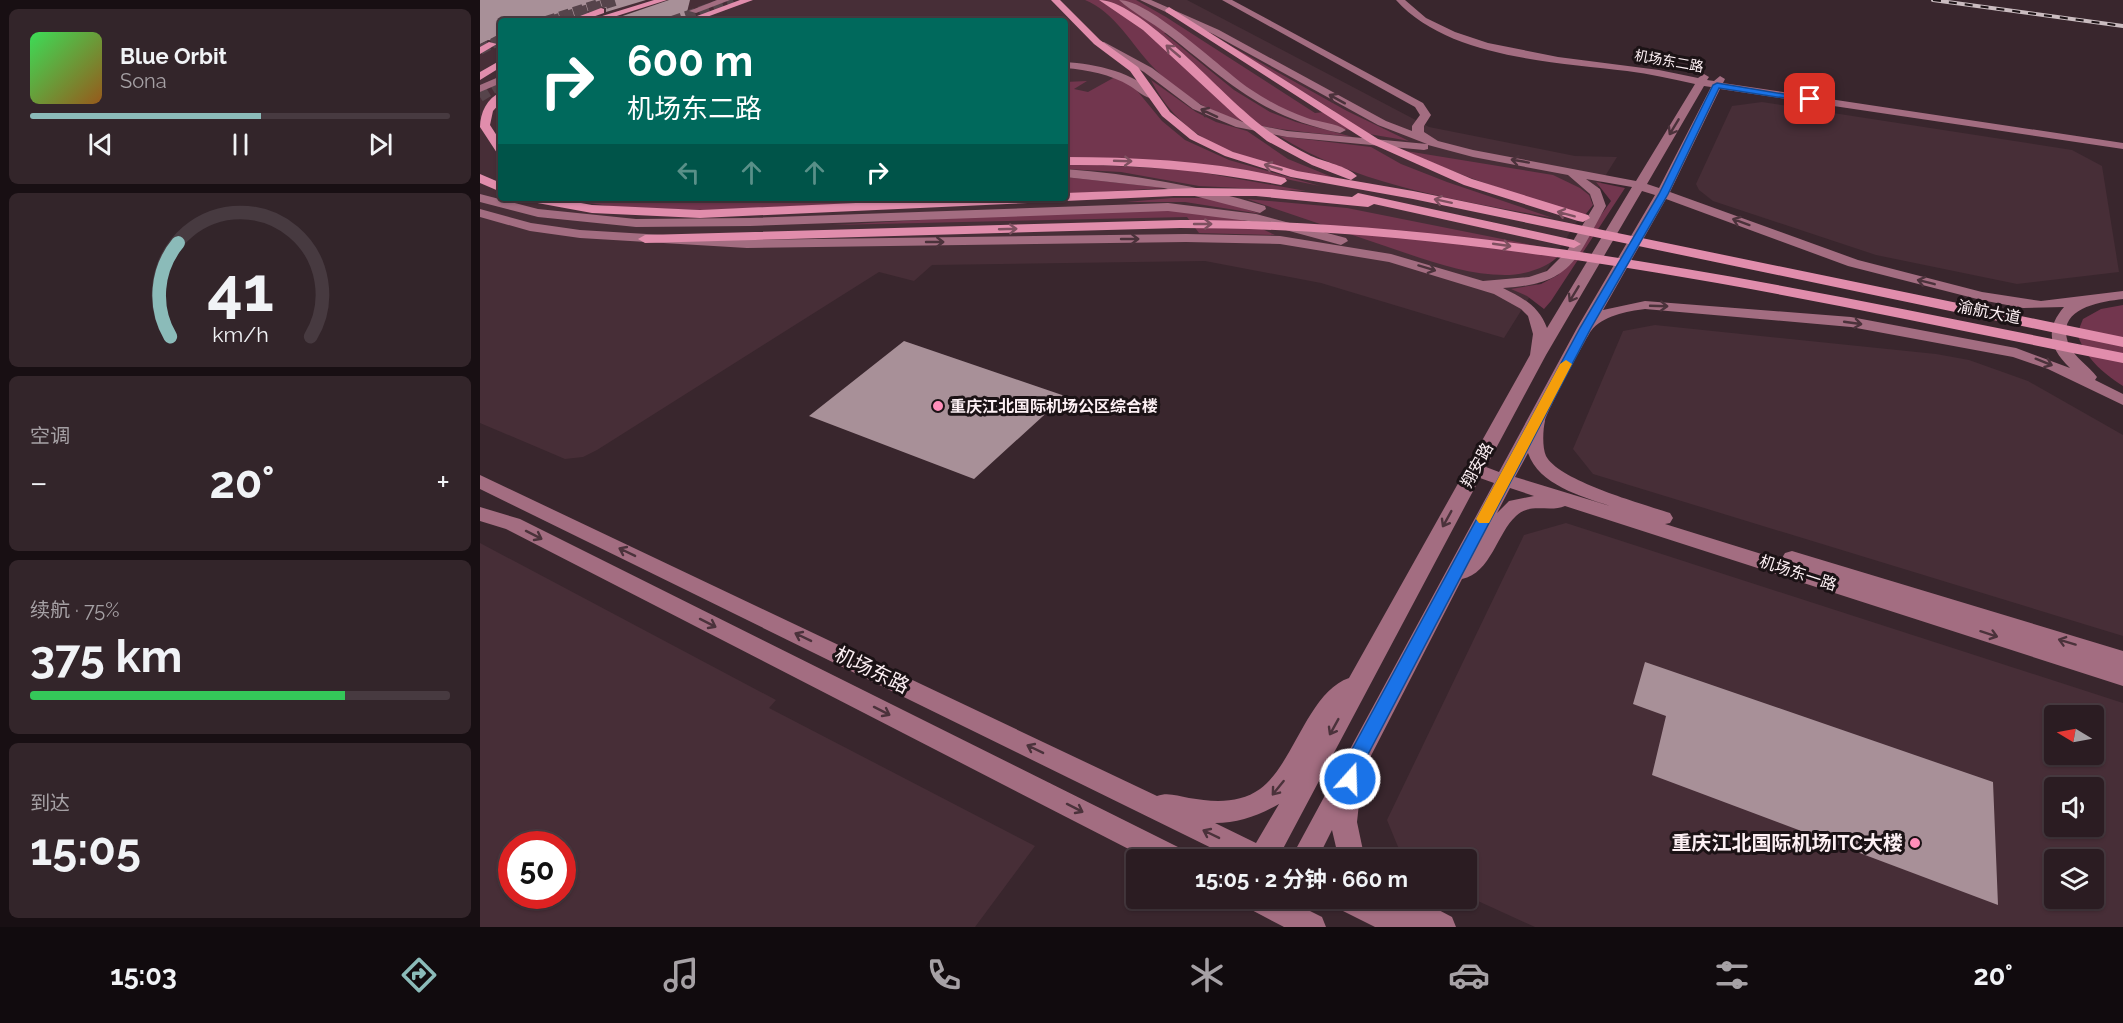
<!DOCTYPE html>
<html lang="zh">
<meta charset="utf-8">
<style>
:root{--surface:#2b1c22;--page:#33252a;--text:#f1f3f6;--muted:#a6a1a5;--line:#473a40;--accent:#8bbbb9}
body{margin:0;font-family:Raleway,"Noto Sans SC",sans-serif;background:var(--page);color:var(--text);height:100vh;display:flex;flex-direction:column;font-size:22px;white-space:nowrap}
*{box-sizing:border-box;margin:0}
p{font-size:20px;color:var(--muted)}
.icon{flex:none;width:33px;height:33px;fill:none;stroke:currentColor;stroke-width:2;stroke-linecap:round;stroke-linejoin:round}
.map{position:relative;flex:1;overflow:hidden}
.side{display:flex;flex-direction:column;gap:9px;padding:9px;background:#180f13;width:480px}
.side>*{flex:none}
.guide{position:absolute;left:18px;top:18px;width:570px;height:183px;border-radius:6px;box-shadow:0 2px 4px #0004,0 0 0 2px var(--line);background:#00695c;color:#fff;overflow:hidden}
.needle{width:39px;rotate:280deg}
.fabs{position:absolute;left:1564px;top:705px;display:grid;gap:12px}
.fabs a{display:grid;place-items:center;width:60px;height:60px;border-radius:6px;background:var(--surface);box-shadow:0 2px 4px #0004,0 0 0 2px var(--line);font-size:30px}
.speed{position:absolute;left:18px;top:831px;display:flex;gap:12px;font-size:30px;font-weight:700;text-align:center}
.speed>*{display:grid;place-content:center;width:78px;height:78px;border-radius:50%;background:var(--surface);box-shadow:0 2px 4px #0004,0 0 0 2px var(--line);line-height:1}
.speed .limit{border:9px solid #d22;background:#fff;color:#111}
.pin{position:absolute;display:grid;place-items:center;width:51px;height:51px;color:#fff;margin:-26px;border-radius:12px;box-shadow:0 3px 9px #0006}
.me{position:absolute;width:66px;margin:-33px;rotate:20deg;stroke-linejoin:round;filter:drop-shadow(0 0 4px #0008)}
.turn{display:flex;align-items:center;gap:21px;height:126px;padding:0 30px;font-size:27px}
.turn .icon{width:78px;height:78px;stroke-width:2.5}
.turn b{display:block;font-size:42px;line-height:51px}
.lanes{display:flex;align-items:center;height:57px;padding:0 30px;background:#0003;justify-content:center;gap:30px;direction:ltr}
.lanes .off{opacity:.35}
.big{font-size:45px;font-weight:700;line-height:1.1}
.side .widget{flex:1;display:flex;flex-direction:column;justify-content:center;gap:9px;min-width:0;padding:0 21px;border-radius:9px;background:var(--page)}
.side .dial{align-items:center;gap:0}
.dial svg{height:156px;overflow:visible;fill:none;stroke:var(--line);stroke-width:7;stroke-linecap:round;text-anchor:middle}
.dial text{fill:var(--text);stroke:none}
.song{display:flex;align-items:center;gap:18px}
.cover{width:72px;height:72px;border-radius:9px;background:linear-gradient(135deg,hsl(130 70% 55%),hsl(30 70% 35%))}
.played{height:6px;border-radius:3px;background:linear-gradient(90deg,var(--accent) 55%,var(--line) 55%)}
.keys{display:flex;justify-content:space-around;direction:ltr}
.heat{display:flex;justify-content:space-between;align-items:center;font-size:33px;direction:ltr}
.charge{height:9px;border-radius:4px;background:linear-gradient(90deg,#34c759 75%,var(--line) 0)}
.trip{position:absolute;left:646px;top:849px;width:351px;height:60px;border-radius:6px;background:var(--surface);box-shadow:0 2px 4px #0004,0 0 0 2px var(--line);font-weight:700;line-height:60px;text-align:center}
.menu{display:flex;height:96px;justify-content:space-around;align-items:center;background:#110b0e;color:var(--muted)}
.menu .icon{width:42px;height:42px}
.menu .selected{color:var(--accent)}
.menu b{font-size:27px;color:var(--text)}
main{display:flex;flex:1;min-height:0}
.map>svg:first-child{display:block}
.built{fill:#472e37;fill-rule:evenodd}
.green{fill:#72364e}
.building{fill:#a89098}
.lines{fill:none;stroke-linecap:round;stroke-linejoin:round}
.secondary-tunnel{stroke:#56444b;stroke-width:10;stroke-dasharray:10 4.5;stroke-linecap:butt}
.highway-tunnel{stroke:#56444b;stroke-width:10;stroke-dasharray:10 4.5;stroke-linecap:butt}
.secondary{fill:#a36d81;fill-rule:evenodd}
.highway{fill:#e18dac;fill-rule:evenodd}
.rail-casing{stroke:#cabcc0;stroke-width:4}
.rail{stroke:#1b1215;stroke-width:2;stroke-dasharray:8;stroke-linecap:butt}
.oneway{stroke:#7e5060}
.oneway2{stroke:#4b323b}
.route{fill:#1a73e8;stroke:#114b97;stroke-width:1.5}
.slow{fill:#f59e0b}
.poi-dot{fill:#ff8eba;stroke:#1b1215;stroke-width:2}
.labels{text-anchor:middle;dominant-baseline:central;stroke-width:6;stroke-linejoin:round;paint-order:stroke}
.far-street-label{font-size:14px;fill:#fdf0f4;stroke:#1b1215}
.street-label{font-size:16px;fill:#fdf0f4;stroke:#1b1215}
.poi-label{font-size:16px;font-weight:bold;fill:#fdf0f4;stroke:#1b1215;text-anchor:start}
.near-street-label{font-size:20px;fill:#fdf0f4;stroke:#1b1215}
.near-poi-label{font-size:20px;font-weight:bold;fill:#fdf0f4;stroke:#1b1215;text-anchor:end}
</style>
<main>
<section class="side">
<div class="widget">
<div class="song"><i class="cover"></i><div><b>Blue Orbit</b><p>Sona</p></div></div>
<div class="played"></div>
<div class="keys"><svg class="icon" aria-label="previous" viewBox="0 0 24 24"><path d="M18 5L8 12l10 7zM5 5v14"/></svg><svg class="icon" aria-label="pause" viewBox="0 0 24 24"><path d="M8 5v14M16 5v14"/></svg><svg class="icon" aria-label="next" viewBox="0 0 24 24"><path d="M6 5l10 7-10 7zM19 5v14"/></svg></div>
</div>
<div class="widget dial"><svg viewBox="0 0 100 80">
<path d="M14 69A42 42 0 1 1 86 69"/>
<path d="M14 69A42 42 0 0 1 18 21" stroke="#8bbbb9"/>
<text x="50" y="56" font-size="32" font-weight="700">41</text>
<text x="50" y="72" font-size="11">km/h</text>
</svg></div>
<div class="widget"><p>空调</p>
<div class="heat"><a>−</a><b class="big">20°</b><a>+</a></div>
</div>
<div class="widget"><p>续航 · 75%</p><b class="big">375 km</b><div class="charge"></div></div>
<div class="widget"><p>到达</p><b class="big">15:05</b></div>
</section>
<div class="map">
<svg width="1643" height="927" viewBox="0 0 1643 927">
<rect width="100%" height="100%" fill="#39262d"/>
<path class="built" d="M 0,0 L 707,0 L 949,127 L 1095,156 L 1137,157 L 1024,338 L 841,283 L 725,261 L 452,265 L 434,281 L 399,272 L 117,450 L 103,457 L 85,459 L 0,423 ZM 21,21 L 585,21 L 585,198 L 21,198 Z
M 1282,102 L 1592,150 L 1622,166 L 1639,272 L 1537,284 L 1396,255 L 1233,201 L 1219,190 L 1216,184 L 1252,106 Z
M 1175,325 L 1456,354 L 1489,360 L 1548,381 L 1643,435 L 1643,636 L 1113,474 L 1093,449 L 1143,331 Z
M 1086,523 L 1643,703 L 1643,927 L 1055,927 L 987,896 L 987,860 L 923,859 L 907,820 L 1044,535 ZM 1575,716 L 1614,716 L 1614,754 L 1575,754 ZM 1575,788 L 1614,788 L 1614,826 L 1575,826 ZM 1575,860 L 1614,860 L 1614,898 L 1575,898 Z
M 0,543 L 296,700 L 289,708 L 555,846 L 495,927 L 0,927 ZM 82,844 L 82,896 L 32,896 L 32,844 Z"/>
<path class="green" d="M 605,0 L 656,0 L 686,17 L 835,113 L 854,111 L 742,41 L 867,111 L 929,141 C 885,133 841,127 800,109 C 763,92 727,57 695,32 L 684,33 L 754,90 L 790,112 L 816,122 L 873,137 C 795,129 731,128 673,67 C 652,45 635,12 605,0 Z
M 635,77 L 654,87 L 682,121 L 705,140 L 749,160 L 840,186 L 791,176 L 585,158 L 585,82 L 607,81 L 594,89 L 608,92 Z
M 671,80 L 716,112 L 736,122 L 767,131 L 808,159 L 857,179 C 844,180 828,174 816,171 C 754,156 701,140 671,80 Z
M 799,136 L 891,147 L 921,164 L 967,182 L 1073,218 C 979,200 881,187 799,136 Z
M 926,151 L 1073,175 L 1100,188 L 1109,195 L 1113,205 L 1105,215 C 1044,197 984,178 926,151 Z
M 599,164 L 708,170 L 826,191 L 719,186 L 641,172 L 585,169 L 585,165 Z
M 585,177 L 686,188 L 585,194 Z
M 1116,182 L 1145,188 L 1071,301 L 1064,309 L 1047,296 L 1031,289 L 1061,284 L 1078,275 L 1131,201 Z
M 74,198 L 222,200 L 504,198 L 224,210 L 136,207 Z
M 692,198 L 730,198 L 781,214 L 705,202 L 646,202 Z
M 767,199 L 867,208 L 1082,251 C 1072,268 1043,275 1025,275 C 984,275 944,259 905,246 C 859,230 813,215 767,199 Z
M 693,210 L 758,218 L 795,235 L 719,233 L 707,217 L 352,225 L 548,214 Z
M 1643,305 L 1643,386 C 1620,371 1607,359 1597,334 L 1603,319 L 1621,309 Z"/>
<path class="building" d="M 0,0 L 166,0 L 126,12 L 126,8 L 120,6 L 85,21 L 21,21 L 21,41 L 8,40 L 0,44 Z
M 189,0 L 210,0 L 207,12 L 225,21 L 128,21 Z
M 424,341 L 585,396 L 494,479 L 329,416 Z
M 1165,662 L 1513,782 L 1518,905 L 1172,775 L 1186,716 L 1153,704 Z"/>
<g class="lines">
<path class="secondary-tunnel" d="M 66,21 L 131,0
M 192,21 L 253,0
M 0,50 L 21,39
M 0,97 L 21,84"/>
<path class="highway-tunnel" d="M 70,21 L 138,0
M 207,21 L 221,16
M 12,44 L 21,40"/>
<path class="secondary" d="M 237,0 L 250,0 L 216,13 L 209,11 Z
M 639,0 C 670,0 741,69 770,89 C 788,101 806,111 827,118 C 838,122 857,123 866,130 L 860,133 C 780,116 749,82 687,34 C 672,22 653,13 639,0 Z
M 660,0 L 671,0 L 739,30 L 906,121 L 932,131 L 932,126 L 940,115 L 935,107 L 742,0 L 752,0 L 943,103 L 951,115 L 944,126 L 944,132 L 958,141 L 993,150 L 1156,181 L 1215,84 C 1192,79 1170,74 1147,71 C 1074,62 968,58 916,0 L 925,0 L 946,18 L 975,32 L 1008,43 L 1078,57 L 1179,70 L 1218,78 L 1224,74 L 1229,77 L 1227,80 L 1234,81 L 1240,76 L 1245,79 L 1243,83 L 1643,143 L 1643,149 L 1240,89 L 1190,192 L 1378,260 L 1502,292 L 1561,301 L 1643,291 L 1643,299 C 1618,302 1574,309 1589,345 C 1595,358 1609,366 1617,377 L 1615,380 L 1643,394 L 1643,405 L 1568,369 L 1533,357 L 1371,327 L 1165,309 C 1147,311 1122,316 1111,331 C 1106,338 1065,415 1065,421 C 1063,429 1062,447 1066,456 C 1079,481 1163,504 1190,513 L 1193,518 L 1190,523 L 1185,524 L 1304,561 L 1302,558 L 1305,553 L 1312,551 L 1643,651 L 1643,686 L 1085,506 C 1070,513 1050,502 1036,516 C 1017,533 1011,573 982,579 L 879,779 L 881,785 L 877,822 L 885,860 L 859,860 L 852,830 L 837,860 L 810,860 L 1014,483 L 1000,478 L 797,860 L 756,860 L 0,489 L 0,475 L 677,796 C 688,792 697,796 709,798 C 733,802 759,804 780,789 C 814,764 828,692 869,678 L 1050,355 L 1053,334 L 1048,316 L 1041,309 L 1014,294 L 909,262 L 800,244 L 706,242 L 267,248 L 100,238 L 50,231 L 0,217 L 0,209 L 51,223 L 100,230 L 267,240 L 706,234 L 800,236 L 911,254 L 1003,281 L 1049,277 L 1067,271 L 1087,251 L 1114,206 L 1110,194 L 1088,175 L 993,157 L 948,145 L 948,149 L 944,150 L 807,137 L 756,127 L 713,109 L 664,72 L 616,44 L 624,42 L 672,68 L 721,105 L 763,122 L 807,131 L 947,144 L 898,125 L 733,34 ZM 1224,86 L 1231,87 L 1179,188 L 1167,184 ZM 1106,179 L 1152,187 L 1067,328 C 1059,306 1043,298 1023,288 C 1092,284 1095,261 1126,206 L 1120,189 ZM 1162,191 L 1175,195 L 1097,328 L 1019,472 L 1006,467 L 1066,355 ZM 1186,199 L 1368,266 L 1501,300 L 1543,308 L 1584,307 C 1565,329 1569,348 1590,368 L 1536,348 L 1371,317 L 1165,301 L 1123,310 ZM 1048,453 C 1059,485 1101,496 1130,506 L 1035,477 ZM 1030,488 L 1054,496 L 1029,501 L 1017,513 ZM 799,804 L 776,843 L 735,823 C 758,823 778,816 799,804 Z
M 585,62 C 616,64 655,72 677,96 L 676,98 C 666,100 658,91 650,86 C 630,74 608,70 585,68 Z
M 21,76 L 21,83 L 0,92 L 0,85 Z
M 585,169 C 653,174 719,186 785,206 L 786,209 L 780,213 L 684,188 L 585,177 Z
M 0,194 L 58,209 L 156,219 L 270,218 L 688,203 L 776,214 L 866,238 L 868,241 L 861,245 L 776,222 L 688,211 L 270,226 L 156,227 L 58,217 L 0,202 Z
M 0,507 L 40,519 L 706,851 L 710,860 L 670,860 L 26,529 L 0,521 Z
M 762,898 L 804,898 L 842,917 L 846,927 L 804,927 L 766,907 Z
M 851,898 L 936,898 L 972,917 L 976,927 L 895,927 L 855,907 Z"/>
<path class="highway" d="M 174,0 L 187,0 L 121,21 L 106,21 Z
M 260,0 L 273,0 L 224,18 L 217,16 Z
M 571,0 L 580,0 L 620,40 L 658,67 L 690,112 L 718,135 L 753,152 L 817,171 L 933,191 L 1643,337 L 1643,347 L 933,199 L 811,177 L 745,156 L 710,139 L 682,116 L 650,71 L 614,44 Z
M 619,0 C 657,0 732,83 763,110 C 783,129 806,144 831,156 C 845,162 867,166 877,176 L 871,180 L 832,165 L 787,141 L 757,117 L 663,30 Z
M 689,7 L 898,139 L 992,179 L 1108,215 L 1110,218 L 1103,222 L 1098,221 L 984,185 L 890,143 L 686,12 L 685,10 Z
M 121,8 L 124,9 L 124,13 L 101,21 L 87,21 Z
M 9,42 L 17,44 L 0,54 L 0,47 Z
M 21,60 L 21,67 L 0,80 L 0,72 Z
M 21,92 L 21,102 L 13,111 L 10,125 L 21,142 L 21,155 L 17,153 L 0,127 C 0,113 7,98 21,92 Z
M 585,157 C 658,157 734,161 805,178 L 807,181 L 801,185 C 729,171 658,164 585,165 Z
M 0,174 L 21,183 L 21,192 L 0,183 Z
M 716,188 L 792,189 L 872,197 L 878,193 L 1094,240 L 1101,244 L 1094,248 L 894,204 L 888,207 L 776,196 L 694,196 L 585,201 L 579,198 L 585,198 L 585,193 Z
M 46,198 L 73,198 L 112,205 L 220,210 L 486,198 L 576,198 L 570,202 L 220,218 L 112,213 L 52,202 Z
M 700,220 C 1019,220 1332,292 1643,353 L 1643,363 C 1332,301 1019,228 700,228 L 165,243 L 158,239 L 165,235 Z"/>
<g class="rail-casing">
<path id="rail" d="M 1453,0 L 1643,26"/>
</g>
<use href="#rail" class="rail"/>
</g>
<defs><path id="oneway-shaft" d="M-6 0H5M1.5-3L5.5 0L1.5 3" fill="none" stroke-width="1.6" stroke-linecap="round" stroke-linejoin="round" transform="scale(1.5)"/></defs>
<g class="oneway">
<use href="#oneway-shaft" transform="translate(693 51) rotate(-140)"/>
<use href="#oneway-shaft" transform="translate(643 161) rotate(2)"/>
<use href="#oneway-shaft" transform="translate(793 167) rotate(-164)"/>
<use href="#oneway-shaft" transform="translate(963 201) rotate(-168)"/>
<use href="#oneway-shaft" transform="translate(1086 214) rotate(-165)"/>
<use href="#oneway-shaft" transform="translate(723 224)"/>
<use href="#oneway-shaft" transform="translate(528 229) rotate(-2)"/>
<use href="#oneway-shaft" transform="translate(1022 245) rotate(8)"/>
</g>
<g class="oneway2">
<use href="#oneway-shaft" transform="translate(857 99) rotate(-151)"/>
<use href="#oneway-shaft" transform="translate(729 113) rotate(-155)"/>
<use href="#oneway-shaft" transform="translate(1194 127) rotate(121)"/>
<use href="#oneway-shaft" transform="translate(1040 161) rotate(-170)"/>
<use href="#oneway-shaft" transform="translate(1261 222) rotate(-160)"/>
<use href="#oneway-shaft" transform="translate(650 239)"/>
<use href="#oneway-shaft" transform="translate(455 242)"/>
<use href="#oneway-shaft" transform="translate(947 268) rotate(17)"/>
<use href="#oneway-shaft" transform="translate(1446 282) rotate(-166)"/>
<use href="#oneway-shaft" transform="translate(1094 294) rotate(121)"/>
<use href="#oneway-shaft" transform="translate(1179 306) rotate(2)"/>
<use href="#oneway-shaft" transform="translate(1373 323) rotate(8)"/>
<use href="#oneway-shaft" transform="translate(1564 362) rotate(22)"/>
<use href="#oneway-shaft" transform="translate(967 519) rotate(119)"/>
<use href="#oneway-shaft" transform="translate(54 535) rotate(27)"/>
<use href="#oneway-shaft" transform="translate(147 552) rotate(-154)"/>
<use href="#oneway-shaft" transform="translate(228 623) rotate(27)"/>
<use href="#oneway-shaft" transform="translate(1509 634) rotate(18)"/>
<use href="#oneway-shaft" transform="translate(323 637) rotate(-154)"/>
<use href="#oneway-shaft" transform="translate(1587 642) rotate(-163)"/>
<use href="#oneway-shaft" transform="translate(402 711) rotate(27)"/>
<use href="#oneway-shaft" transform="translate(854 727) rotate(119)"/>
<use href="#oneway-shaft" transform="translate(555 749) rotate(-154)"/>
<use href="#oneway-shaft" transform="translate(798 788) rotate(129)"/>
<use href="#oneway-shaft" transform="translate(595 808) rotate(27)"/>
<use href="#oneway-shaft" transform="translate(731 834) rotate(-154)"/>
</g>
<path class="route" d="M 1237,83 L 1334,99 L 1330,102 L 1239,88 L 1188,194 L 1111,328 L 884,762 L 877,785 L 870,787 L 864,785 L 861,779 L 869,755 L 1100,328 L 1179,194 L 1233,85 Z"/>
<path class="slow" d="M 1086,360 L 1092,364 L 1011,519 L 1009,523 L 999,523 L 996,519 L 1080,364 Z"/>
<g class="poi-dot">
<circle cx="458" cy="406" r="6"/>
<circle cx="1435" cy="843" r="6"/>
</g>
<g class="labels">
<g class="far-street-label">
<text transform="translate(1189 61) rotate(10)">机场东二路</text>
</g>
<g class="street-label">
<text transform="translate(1509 312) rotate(11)">渝航大道</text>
<text transform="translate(997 465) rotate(-61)">翔安路</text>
<text transform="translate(1318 573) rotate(18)">机场东一路</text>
</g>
<g class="poi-label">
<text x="470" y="406">重庆江北国际机场公区综合楼</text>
</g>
<g class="near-street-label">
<text transform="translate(392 670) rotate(26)">机场东路</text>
</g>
<g class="near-poi-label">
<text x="1423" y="843">重庆江北国际机场ITC大楼</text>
</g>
</g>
</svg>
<div class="fabs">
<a><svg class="needle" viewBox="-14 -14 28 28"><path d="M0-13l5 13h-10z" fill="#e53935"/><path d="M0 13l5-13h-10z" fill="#a6a1a5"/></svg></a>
<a><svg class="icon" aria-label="sound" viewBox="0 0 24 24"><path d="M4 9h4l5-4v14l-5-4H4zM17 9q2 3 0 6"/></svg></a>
<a><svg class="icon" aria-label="layers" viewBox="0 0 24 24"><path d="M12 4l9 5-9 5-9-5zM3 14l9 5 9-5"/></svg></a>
</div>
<div class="speed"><div class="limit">50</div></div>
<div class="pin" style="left:1330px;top:99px;background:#d93025"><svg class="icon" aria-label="arrive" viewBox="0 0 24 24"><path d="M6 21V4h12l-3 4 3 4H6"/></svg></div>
<svg class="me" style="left:870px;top:779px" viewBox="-20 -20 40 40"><circle r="17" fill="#1a73e8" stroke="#fff" stroke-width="3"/><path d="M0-11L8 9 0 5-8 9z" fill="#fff"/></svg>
<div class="trip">15:05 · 2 分钟 · 660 m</div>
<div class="guide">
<div class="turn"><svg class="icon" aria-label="right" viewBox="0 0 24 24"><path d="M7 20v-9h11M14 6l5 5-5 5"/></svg><div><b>600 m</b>机场东二路</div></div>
<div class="lanes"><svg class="icon off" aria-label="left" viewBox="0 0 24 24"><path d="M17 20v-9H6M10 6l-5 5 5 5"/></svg><svg class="icon off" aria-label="ahead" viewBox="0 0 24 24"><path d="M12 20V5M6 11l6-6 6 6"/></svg><svg class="icon off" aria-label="ahead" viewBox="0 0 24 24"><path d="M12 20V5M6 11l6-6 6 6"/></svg><svg class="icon" aria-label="right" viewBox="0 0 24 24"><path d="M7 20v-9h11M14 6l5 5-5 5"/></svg></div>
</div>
</div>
</main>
<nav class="menu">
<b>15:03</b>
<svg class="icon selected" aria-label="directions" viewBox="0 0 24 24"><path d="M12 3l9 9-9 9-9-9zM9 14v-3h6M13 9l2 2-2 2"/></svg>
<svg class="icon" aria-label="music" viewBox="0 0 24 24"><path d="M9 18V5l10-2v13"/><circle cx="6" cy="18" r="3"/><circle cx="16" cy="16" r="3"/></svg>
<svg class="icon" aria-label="phone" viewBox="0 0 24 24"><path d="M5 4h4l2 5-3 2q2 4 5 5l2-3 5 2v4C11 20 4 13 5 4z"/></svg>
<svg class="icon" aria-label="climate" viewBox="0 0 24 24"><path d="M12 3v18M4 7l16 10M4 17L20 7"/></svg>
<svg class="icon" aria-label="car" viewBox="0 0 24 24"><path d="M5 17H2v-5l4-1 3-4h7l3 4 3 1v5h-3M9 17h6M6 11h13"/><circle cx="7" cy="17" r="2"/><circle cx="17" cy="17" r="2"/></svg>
<svg class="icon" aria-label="filters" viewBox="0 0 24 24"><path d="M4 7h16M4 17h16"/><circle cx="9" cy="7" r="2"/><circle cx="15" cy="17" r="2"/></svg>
<b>20°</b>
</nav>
